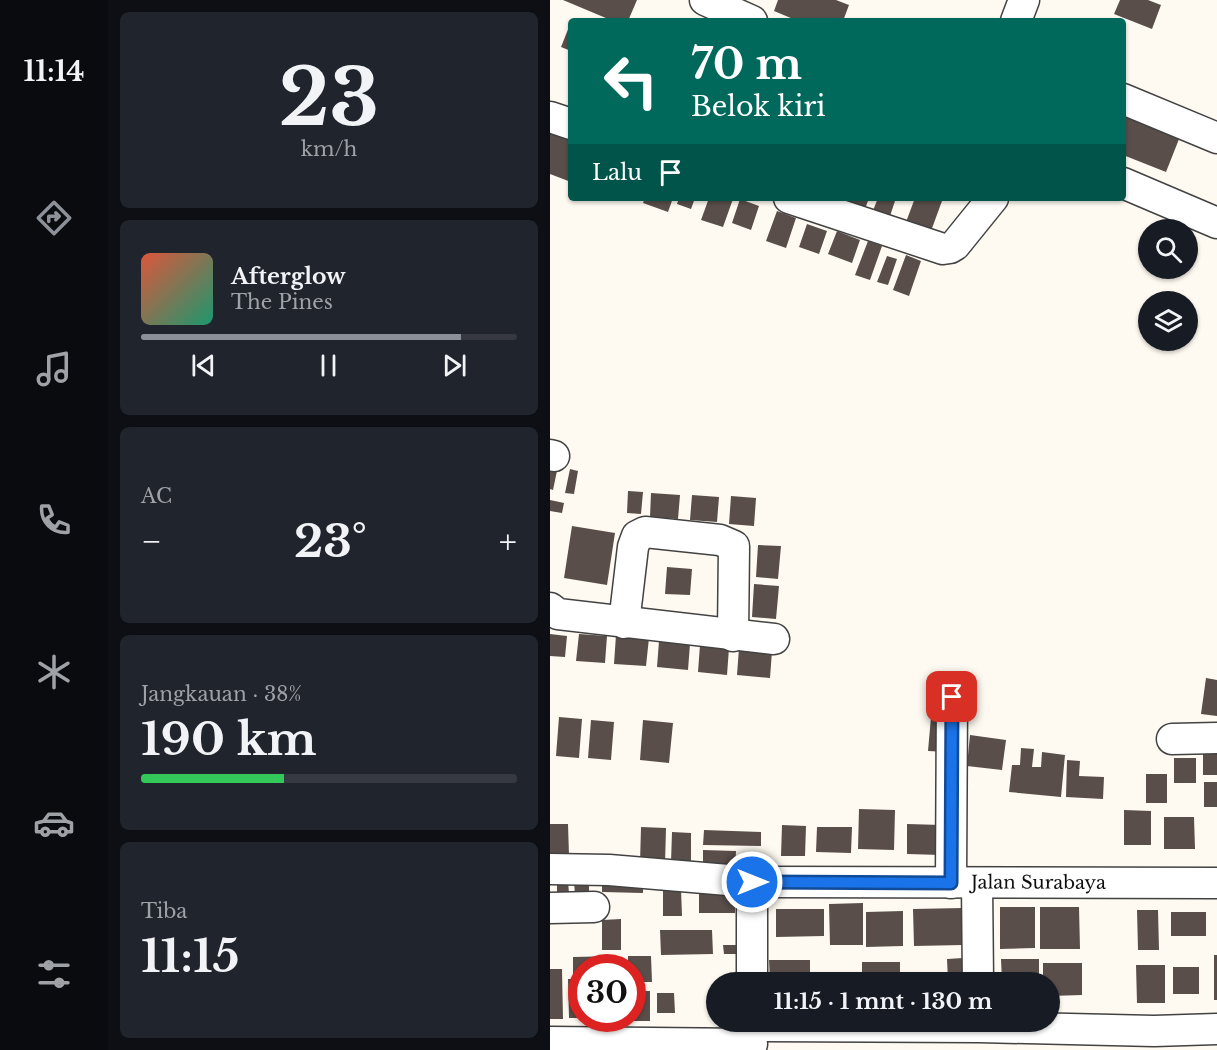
<!DOCTYPE html>
<html lang="id">
<meta charset="utf-8">
<style>
:root{--surface:#171b24;--page:#20242c;--text:#f1f3f6;--muted:#9ea1a6;--line:#363941;--accent:#8c9099}
body{margin:0;font-family:"Libre Baskerville",serif;background:var(--page);color:var(--text);height:100vh;display:flex;flex-direction:column;font-size:22px;white-space:nowrap}
*{box-sizing:border-box;margin:0}
p{font-size:20px;color:var(--muted)}
.icon{flex:none;width:33px;height:33px;fill:none;stroke:currentColor;stroke-width:2;stroke-linecap:round;stroke-linejoin:round}
.map{position:relative;flex:1;overflow:hidden}
.sheet{display:flex;flex-direction:column;gap:12px;padding:12px;background:#0d0f14;width:442px}
.sheet>*{flex:none}
.top-card{position:absolute;left:18px;top:18px;width:558px;height:183px;border-radius:6px;box-shadow:0 2px 4px #0004;background:#00695c;color:#fff;overflow:hidden}
.controls{position:absolute;left:588px;top:219px;display:grid;gap:12px}
.controls a{display:grid;place-items:center;width:60px;height:60px;border-radius:50%;background:var(--surface);box-shadow:0 2px 4px #0004;font-size:30px}
.speed{position:absolute;left:18px;top:954px;display:flex;gap:12px;font-size:30px;font-weight:700;text-align:center}
.speed>*{display:grid;place-content:center;width:78px;height:78px;border-radius:50%;background:var(--surface);box-shadow:0 2px 4px #0004;line-height:1}
.speed .limit{border:9px solid #d22;background:#fff;color:#111}
.pin{position:absolute;display:grid;place-items:center;width:51px;height:51px;color:#fff;margin:-26px;border-radius:12px;box-shadow:0 3px 9px #0006}
.me{position:absolute;width:66px;margin:-33px;rotate:90deg;stroke-linejoin:round;filter:drop-shadow(0 0 4px #0008)}
.turn{display:flex;align-items:center;gap:21px;height:126px;padding:0 24px;font-size:27px}
.turn .icon{width:78px;height:78px;stroke-width:2.5}
.turn b{display:block;font-size:42px;line-height:51px}
.then{display:flex;align-items:center;height:57px;padding:0 24px;background:#0003;gap:12px;font-size:22px}
.big{font-size:45px;font-weight:700;line-height:1.1}
.sheet .card{flex:1;display:flex;flex-direction:column;justify-content:center;gap:9px;min-width:0;padding:0 21px;border-radius:9px;background:var(--page)}
.sheet .dial{align-items:center;gap:0}
.dial b{font-size:78px;line-height:1}
.song{display:flex;align-items:center;gap:18px}
.cover{width:72px;height:72px;border-radius:9px;background:linear-gradient(135deg,hsl(10 70% 55%),hsl(160 70% 35%))}
.played{height:6px;border-radius:3px;background:linear-gradient(90deg,var(--accent) 85%,var(--line) 85%)}
.keys{display:flex;justify-content:space-around;direction:ltr}
.heat{display:flex;justify-content:space-between;align-items:center;font-size:33px;direction:ltr}
.charge{height:9px;border-radius:4px;background:linear-gradient(90deg,#34c759 38%,var(--line) 0)}
.trip{position:absolute;left:156px;top:972px;width:354px;height:60px;border-radius:30px;background:var(--surface);box-shadow:0 2px 4px #0004;font-weight:700;line-height:60px;text-align:center}
main{display:flex;flex:1;min-height:0}
.dock{display:flex;flex-direction:column;width:108px;justify-content:space-around;align-items:center;background:#090b0e;color:var(--muted)}
.dock .icon{width:42px;height:42px}
.dock .on{color:var(--accent)}
.dock b{font-size:27px;color:var(--text)}
.map>svg:first-child{display:block}
.building{fill:#594e4a}
.lines{fill:none;stroke-linecap:round;stroke-linejoin:round}
.minor-casing{stroke:#424242;stroke-width:33}
.minor{stroke:#fff;stroke-width:30}
.route-casing{stroke:#114b97;stroke-width:15}
.route{stroke:#1a73e8;stroke-width:10}
.labels{text-anchor:middle;dominant-baseline:central;stroke-width:6;stroke-linejoin:round;paint-order:stroke}
.street-label{font-size:18px;fill:#0f0f0f;stroke:#fff}
</style>
<main>
<nav class="dock">
<b>11:14</b>
<svg class="icon on" aria-label="directions" viewBox="0 0 24 24"><path d="M12 3l9 9-9 9-9-9zM9 14v-3h6M13 9l2 2-2 2"/></svg>
<svg class="icon" aria-label="music" viewBox="0 0 24 24"><path d="M9 18V5l10-2v13"/><circle cx="6" cy="18" r="3"/><circle cx="16" cy="16" r="3"/></svg>
<svg class="icon" aria-label="phone" viewBox="0 0 24 24"><path d="M5 4h4l2 5-3 2q2 4 5 5l2-3 5 2v4C11 20 4 13 5 4z"/></svg>
<svg class="icon" aria-label="climate" viewBox="0 0 24 24"><path d="M12 3v18M4 7l16 10M4 17L20 7"/></svg>
<svg class="icon" aria-label="car" viewBox="0 0 24 24"><path d="M5 17H2v-5l4-1 3-4h7l3 4 3 1v5h-3M9 17h6M6 11h13"/><circle cx="7" cy="17" r="2"/><circle cx="17" cy="17" r="2"/></svg>
<svg class="icon" aria-label="filters" viewBox="0 0 24 24"><path d="M4 7h16M4 17h16"/><circle cx="9" cy="7" r="2"/><circle cx="15" cy="17" r="2"/></svg>
</nav>
<section class="sheet">
<div class="card dial"><b>23</b><p>km/h</p></div>
<div class="card">
<div class="song"><i class="cover"></i><div><b>Afterglow</b><p>The Pines</p></div></div>
<div class="played"></div>
<div class="keys"><svg class="icon" aria-label="previous" viewBox="0 0 24 24"><path d="M18 5L8 12l10 7zM5 5v14"/></svg><svg class="icon" aria-label="pause" viewBox="0 0 24 24"><path d="M8 5v14M16 5v14"/></svg><svg class="icon" aria-label="next" viewBox="0 0 24 24"><path d="M6 5l10 7-10 7zM19 5v14"/></svg></div>
</div>
<div class="card"><p>AC</p>
<div class="heat"><a>−</a><b class="big">23°</b><a>+</a></div>
</div>
<div class="card"><p>Jangkauan · 38%</p><b class="big">190 km</b><div class="charge"></div></div>
<div class="card"><p>Tiba</p><b class="big">11:15</b></div>
</section>
<div class="map">
<svg width="667" height="1050" viewBox="0 0 667 1050">
<rect width="100%" height="100%" fill="#fffaf1"/>
<path class="building" d="M 13,0 L 87,0 L 78,21 L 63,21 Z
M 228,0 L 286,0 L 299,5 L 293,21 L 248,21 L 224,11 Z
M 570,0 L 598,0 L 611,5 L 602,29 L 564,14 Z
M 21,22 L 21,51 L 11,47 Z
M 573,111 L 631,134 L 616,172 L 573,155 Z
M 0,129 L 21,136 L 21,182 L 0,174 Z
M 95,198 L 123,198 L 118,212 L 93,203 Z
M 129,198 L 145,198 L 141,209 L 127,204 Z
M 159,198 L 183,199 L 173,227 L 151,220 Z
M 286,198 L 319,198 L 315,209 Z
M 328,198 L 346,198 L 339,219 L 322,213 Z
M 365,198 L 384,198 L 392,201 L 381,231 L 356,222 Z
M 190,199 L 209,206 L 201,230 L 182,223 Z
M 227,211 L 246,218 L 236,248 L 216,241 Z
M 257,224 L 277,231 L 269,254 L 249,247 Z
M 287,231 L 310,240 L 302,263 L 278,254 Z
M 318,241 L 332,246 L 320,280 L 305,275 Z
M 356,255 L 371,261 L 359,296 L 343,290 Z
M 337,256 L 347,259 L 338,285 L 327,282 Z
M 0,464 L 8,466 L 3,490 L 0,489 Z
M 20,469 L 28,471 L 24,494 L 15,493 Z
M 78,491 L 93,492 L 91,514 L 77,513 Z
M 101,493 L 130,495 L 128,519 L 100,517 Z
M 142,495 L 169,497 L 167,522 L 140,520 Z
M 181,496 L 206,498 L 204,526 L 179,524 Z
M 0,500 L 14,503 L 12,513 L 0,511 Z
M 22,526 L 65,533 L 57,585 L 14,578 Z
M 208,545 L 231,546 L 228,579 L 206,577 Z
M 117,567 L 142,569 L 140,595 L 115,594 Z
M 204,584 L 229,586 L 226,619 L 202,617 Z
M 0,634 L 17,636 L 15,657 L 0,656 Z
M 29,634 L 57,636 L 55,663 L 26,661 Z
M 66,635 L 99,638 L 96,666 L 64,664 Z
M 109,641 L 140,644 L 138,670 L 107,667 Z
M 150,645 L 179,648 L 177,675 L 148,672 Z
M 189,648 L 222,651 L 220,678 L 187,675 Z
M 656,678 L 667,680 L 667,716 L 651,714 Z
M 9,717 L 32,719 L 29,758 L 6,756 Z
M 381,717 L 399,719 L 397,752 L 378,751 Z
M 41,720 L 64,722 L 61,760 L 38,758 Z
M 93,720 L 123,723 L 119,763 L 90,760 Z
M 420,735 L 456,740 L 452,770 L 417,766 Z
M 471,748 L 484,749 L 482,767 L 491,767 L 492,752 L 515,755 L 511,797 L 459,792 L 462,765 L 470,765 Z
M 653,753 L 667,753 L 667,775 L 653,775 Z
M 624,758 L 646,758 L 646,783 L 624,783 Z
M 517,760 L 530,761 L 529,776 L 554,777 L 553,799 L 516,797 Z
M 596,774 L 617,774 L 617,803 L 596,803 Z
M 654,782 L 667,782 L 667,807 L 654,807 Z
M 309,809 L 345,810 L 344,850 L 308,849 Z
M 574,810 L 601,811 L 601,845 L 574,845 Z
M 614,817 L 644,817 L 645,849 L 614,849 Z
M 0,824 L 18,824 L 19,855 L 0,856 Z
M 357,824 L 392,825 L 391,855 L 357,854 Z
M 232,825 L 256,826 L 255,856 L 231,856 Z
M 91,827 L 116,828 L 115,864 L 90,863 Z
M 267,827 L 302,827 L 301,853 L 266,852 Z
M 154,830 L 211,832 L 211,846 L 153,845 Z
M 122,832 L 141,833 L 141,862 L 121,862 Z
M 153,850 L 186,851 L 185,872 L 153,872 Z
M 197,854 L 213,855 L 212,872 L 197,872 Z
M 52,875 L 93,876 L 93,893 L 52,892 Z
M 7,880 L 18,880 L 19,894 L 7,894 Z
M 24,881 L 39,881 L 39,895 L 25,895 Z
M 149,886 L 185,886 L 185,913 L 149,913 Z
M 113,888 L 131,889 L 132,916 L 113,916 Z
M 313,903 L 313,945 L 280,945 L 279,904 Z
M 450,907 L 485,907 L 485,948 L 450,949 Z
M 490,907 L 529,907 L 530,949 L 490,949 Z
M 413,908 L 413,945 L 364,946 L 363,909 Z
M 226,909 L 274,909 L 274,936 L 226,937 Z
M 587,910 L 608,910 L 609,950 L 588,950 Z
M 353,911 L 353,946 L 316,947 L 316,912 Z
M 621,912 L 656,912 L 656,936 L 621,936 Z
M 71,919 L 71,950 L 52,950 L 52,920 Z
M 110,930 L 162,930 L 163,954 L 111,955 Z
M 173,945 L 193,945 L 193,954 L 174,954 Z
M 664,955 L 667,955 L 667,1000 L 664,1000 Z
M 68,956 L 68,968 L 32,968 L 32,974 L 23,974 L 23,957 Z
M 78,956 L 101,956 L 102,982 L 82,982 L 82,968 L 78,968 Z
M 413,958 L 413,982 L 398,982 L 397,959 Z
M 451,959 L 489,959 L 489,982 L 452,982 Z
M 219,960 L 260,960 L 260,982 L 220,982 Z
M 312,962 L 350,962 L 350,982 L 312,982 Z
M 493,963 L 532,963 L 532,995 L 500,996 L 500,982 L 493,982 Z
M 586,965 L 615,965 L 615,1003 L 587,1003 Z
M 623,967 L 649,967 L 649,994 L 623,994 Z
M 0,969 L 12,969 L 13,1019 L 0,1019 Z
M 273,972 L 305,972 L 305,982 L 273,982 Z
M 358,973 L 389,973 L 389,982 L 358,982 Z
M 18,979 L 32,979 L 32,1018 L 19,1018 Z
M 82,991 L 100,991 L 100,1021 L 76,1021 L 76,1018 L 82,1018 Z
M 107,993 L 124,993 L 125,1013 L 107,1013 Z
M 161,993 L 166,993 L 166,1012 L 162,1012 Z"/>
<g class="lines">
<g class="minor-casing">
<g id="minor">
<path d="M 155,0 L 202,21"/>
<path d="M 466,21 L 474,0"/>
<path d="M 573,99 L 667,138"/>
<path d="M 0,117 L 21,124"/>
<path d="M 573,183 L 667,223"/>
<path d="M 239,198 L 393,249 L 400,248 L 405,245 L 443,198"/>
<path d="M 0,455 L 4,456"/>
<path d="M 0,608 L 8,614 L 224,639"/>
<path d="M 74,623 L 83,547 L 87,536 L 95,532 L 170,540 L 184,546 L 183,636"/>
<path d="M 622,739 L 667,738"/>
<path id="s1" d="M 0,869 L 59,870 L 202,882 L 667,883"/>
<path d="M 202,882 L 202,982"/>
<path d="M 401,883 L 402,697"/>
<path d="M 427,883 L 428,982"/>
<path d="M 0,908 L 44,907"/>
<path d="M 202,1026 L 429,1027 L 604,1031 L 667,1029"/>
<path d="M 0,1042 L 202,1044"/>
</g>
</g>
<use href="#minor" class="minor"/>
</g>
<g class="lines">
<g class="route-casing">
<path id="route" d="M 202,882 L 401,883 L 402,697"/>
</g>
<use href="#route" class="route"/>
</g>
<g class="labels">
<g class="street-label">
<text stroke="none"><textPath href="#s1" startOffset="489">Jalan Surabaya</textPath></text>
</g>
</g>
</svg>
<div class="controls">
<a><svg class="icon" aria-label="search" viewBox="0 0 24 24"><circle cx="10" cy="10" r="6"/><path d="M15 15l6 6"/></svg></a>
<a><svg class="icon" aria-label="layers" viewBox="0 0 24 24"><path d="M12 4l9 5-9 5-9-5zM3 14l9 5 9-5"/></svg></a>
</div>
<div class="speed"><div class="limit">30</div></div>
<div class="pin" style="left:402px;top:697px;background:#d93025"><svg class="icon" aria-label="arrive" viewBox="0 0 24 24"><path d="M6 21V4h12l-3 4 3 4H6"/></svg></div>
<svg class="me" style="left:202px;top:882px" viewBox="-20 -20 40 40"><circle r="17" fill="#1a73e8" stroke="#fff" stroke-width="3"/><path d="M0-11L8 9 0 5-8 9z" fill="#fff"/></svg>
<div class="trip">11:15 · 1 mnt · 130 m</div>
<div class="top-card">
<div class="turn"><svg class="icon" aria-label="left" viewBox="0 0 24 24"><path d="M17 20v-9H6M10 6l-5 5 5 5"/></svg><div><b>70 m</b>Belok kiri</div></div>
<div class="then">Lalu<svg class="icon" aria-label="arrive" viewBox="0 0 24 24"><path d="M6 21V4h12l-3 4 3 4H6"/></svg></div>
</div>
</div>
</main>
